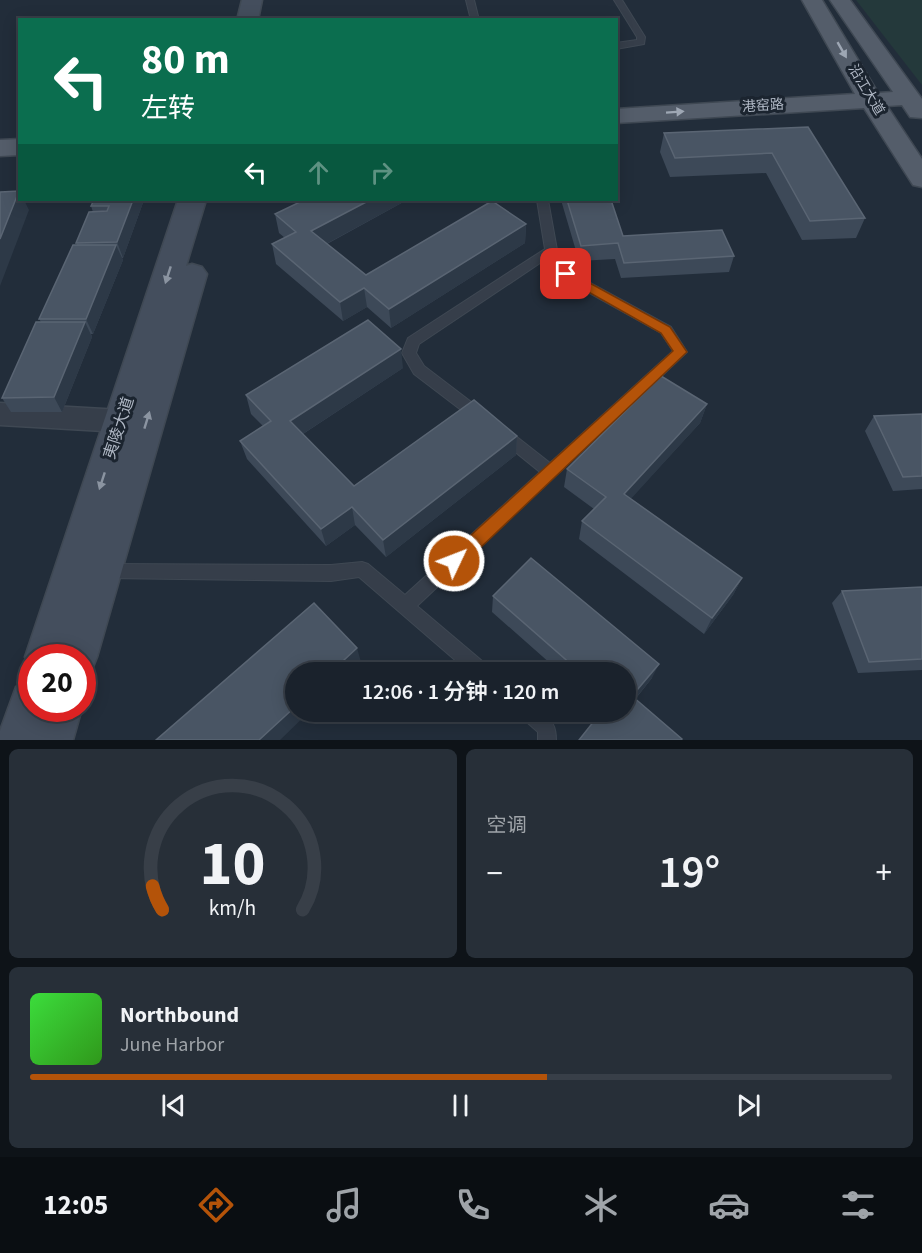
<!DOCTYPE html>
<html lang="zh">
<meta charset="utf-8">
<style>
:root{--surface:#1a222c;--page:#272f38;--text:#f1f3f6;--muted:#9fa4a9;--line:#383f48;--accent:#b45309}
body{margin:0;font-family:"Source Sans 3","Noto Sans SC",sans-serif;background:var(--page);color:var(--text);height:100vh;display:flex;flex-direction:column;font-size:22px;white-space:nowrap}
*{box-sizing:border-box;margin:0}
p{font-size:20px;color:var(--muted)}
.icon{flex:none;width:33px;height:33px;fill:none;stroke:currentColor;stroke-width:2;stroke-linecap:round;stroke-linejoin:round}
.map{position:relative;height:740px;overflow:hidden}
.panel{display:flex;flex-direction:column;gap:9px;padding:9px;background:#0e1318;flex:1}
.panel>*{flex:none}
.guide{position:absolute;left:18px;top:18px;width:600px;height:183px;border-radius:0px;box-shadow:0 3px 15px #0003,0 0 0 2px var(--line);background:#0b6e4f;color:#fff;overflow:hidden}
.speed{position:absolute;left:18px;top:644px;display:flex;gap:12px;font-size:30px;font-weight:700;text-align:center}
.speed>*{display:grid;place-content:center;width:78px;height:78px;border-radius:50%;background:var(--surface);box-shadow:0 3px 15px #0003,0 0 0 2px var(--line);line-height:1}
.speed .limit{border:9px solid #d22;background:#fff;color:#111}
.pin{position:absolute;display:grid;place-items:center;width:51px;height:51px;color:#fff;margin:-26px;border-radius:12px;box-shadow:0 3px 9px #0006}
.me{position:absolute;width:66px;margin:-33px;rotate:47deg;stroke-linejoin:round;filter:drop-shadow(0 0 4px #0008)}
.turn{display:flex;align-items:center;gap:21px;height:126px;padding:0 24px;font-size:27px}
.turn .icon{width:78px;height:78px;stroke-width:2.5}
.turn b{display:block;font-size:42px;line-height:51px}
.lanes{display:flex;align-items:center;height:57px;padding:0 24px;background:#0003;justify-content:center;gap:30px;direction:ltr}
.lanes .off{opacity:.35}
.big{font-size:45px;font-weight:600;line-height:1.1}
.panel .widget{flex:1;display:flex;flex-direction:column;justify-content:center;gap:9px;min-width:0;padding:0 21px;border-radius:9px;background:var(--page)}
.panel .dial{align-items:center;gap:0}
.dial svg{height:156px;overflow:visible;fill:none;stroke:var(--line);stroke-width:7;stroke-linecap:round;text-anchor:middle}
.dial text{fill:var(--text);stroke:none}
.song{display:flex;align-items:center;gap:18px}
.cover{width:72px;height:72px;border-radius:9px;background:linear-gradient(135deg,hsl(120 70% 55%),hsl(110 70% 35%))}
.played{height:6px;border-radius:3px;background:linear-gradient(90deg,var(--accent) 60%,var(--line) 60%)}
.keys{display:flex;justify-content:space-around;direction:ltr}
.heat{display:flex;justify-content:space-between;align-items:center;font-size:33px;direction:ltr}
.panel .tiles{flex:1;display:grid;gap:9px;grid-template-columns:1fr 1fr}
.widget:last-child{grid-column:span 2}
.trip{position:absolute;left:285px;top:662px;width:351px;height:60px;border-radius:30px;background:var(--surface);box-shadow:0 3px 15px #0003,0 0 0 2px var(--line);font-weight:600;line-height:60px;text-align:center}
.tabs{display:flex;height:96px;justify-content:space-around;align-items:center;background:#0a0e12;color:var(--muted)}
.tabs .icon{width:42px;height:42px}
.tabs .selected{color:var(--accent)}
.tabs b{font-size:27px;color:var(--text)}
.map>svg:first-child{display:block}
.green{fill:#24393b}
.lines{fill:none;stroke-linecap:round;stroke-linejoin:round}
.service-casing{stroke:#3f4853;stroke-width:2}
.minor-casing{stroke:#3f4853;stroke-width:3}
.secondary-casing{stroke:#3f4853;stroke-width:3}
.primary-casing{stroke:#3f4853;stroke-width:3}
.service{fill:#363e4a;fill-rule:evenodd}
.minor{fill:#363e4a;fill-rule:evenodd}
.secondary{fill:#444e5d;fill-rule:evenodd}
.primary{fill:#545d6a;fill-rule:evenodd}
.wall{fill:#3d4958}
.shaded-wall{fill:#2d3947}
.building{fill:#495564;stroke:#5a6573;stroke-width:1.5}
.oneway{fill:#9ea7b4}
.oneway2{fill:#8b94a1}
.route{fill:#b45309;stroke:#753606;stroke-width:1.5}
.labels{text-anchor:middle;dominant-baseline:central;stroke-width:6;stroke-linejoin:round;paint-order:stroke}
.far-street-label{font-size:14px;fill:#b1b9c6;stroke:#1b242f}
.street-label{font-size:16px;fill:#b1b9c6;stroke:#1b242f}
</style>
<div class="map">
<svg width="922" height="740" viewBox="0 0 922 740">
<rect width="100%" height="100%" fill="#222d3a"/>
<path class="green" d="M 856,0 L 922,0 L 922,85 Z"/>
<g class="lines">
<g class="service-casing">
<path id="service" d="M 466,0 L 474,0 L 479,20 L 471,20 Z
M 614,0 L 622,0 L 645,37 L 644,44 L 616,49 L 616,43 L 637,40 L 637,37 Z
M 537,200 L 548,200 L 557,250 L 570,272 L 671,327 L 687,352 L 417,606 L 488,666 L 491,672 L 469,672 L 359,577 L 331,581 L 106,578 L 100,576 L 98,571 L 100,566 L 106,564 L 331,565 L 362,562 L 368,564 L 405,595 L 540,472 L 498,438 L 496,434 L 498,430 L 503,428 L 508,430 L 550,463 L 673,351 L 661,333 L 562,278 L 549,257 L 419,344 L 416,353 L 424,366 L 483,411 L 485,415 L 483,419 L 473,419 L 414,374 L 402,353 L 408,338 L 545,249 Z
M 518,711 L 541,711 C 552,721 556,725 556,740 L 538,740 L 538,732 L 521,717 Z"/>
</g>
<g class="minor-casing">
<path id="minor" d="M 0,403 L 121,410 L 131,413 L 135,421 L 131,429 L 121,432 L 0,425 Z"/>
</g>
<g class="secondary-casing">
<path id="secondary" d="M 242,0 L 262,0 L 258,20 L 237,20 Z
M 178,200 L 206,200 L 186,266 L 192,264 L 202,267 L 207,274 L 97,657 L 91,672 L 82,675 L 82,657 L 32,657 L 32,672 L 25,657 Z
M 32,681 L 32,708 L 82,708 L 73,740 L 0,740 L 0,731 L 16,687 Z"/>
</g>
<g class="primary-casing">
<path id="primary" d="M 802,0 L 822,0 L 878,93 L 893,92 L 830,0 L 850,0 L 922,99 L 922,118 L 910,117 L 902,105 L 887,106 L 922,159 L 922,187 L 913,185 L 864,108 L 616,123 L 616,109 L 855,94 Z
M 20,139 L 20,155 L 0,156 L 0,140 Z"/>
</g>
<use href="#service" class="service"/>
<use href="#minor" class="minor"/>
<use href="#secondary" class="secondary"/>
<use href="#primary" class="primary"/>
</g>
<path class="wall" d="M 808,127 L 865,218 L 856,238 L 802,240 L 766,173 L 670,177 L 660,152 L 664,133 Z
M 94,200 L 144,200 L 123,258 L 122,258 L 123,260 L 93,334 L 91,334 L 92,337 L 62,412 L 11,412 L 2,398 L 41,322 L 39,319 L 77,245 L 76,243 L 93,212 L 91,206 Z
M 304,200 L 407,200 L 327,244 L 366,275 L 526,224 L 525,243 L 391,328 L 367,307 L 343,321 L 276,264 L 272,244 L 285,238 L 279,233 L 275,214 Z
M 561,200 L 611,200 L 623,236 L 734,256 L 729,272 L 621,278 L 615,259 L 579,261 Z
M 403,368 L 303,434 L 354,486 L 517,436 L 516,455 L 386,557 L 355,525 L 326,546 L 247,459 L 240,441 L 263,426 L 251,414 L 246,395 Z
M 707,404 L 700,423 L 630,499 L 742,578 L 733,595 L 704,634 L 579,539 L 582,521 L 594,509 L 564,487 L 567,469 Z
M 922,414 L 922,489 L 893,491 L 865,431 L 874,416 Z
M 922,587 L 922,670 L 858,673 L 832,603 L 842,591 Z
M 493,596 L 652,678 L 626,711 L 626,672 L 560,672 L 492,612 Z"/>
<path class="shaded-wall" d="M 19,191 L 20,200 L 24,200 L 29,210 L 0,286 L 0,239 Z
M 133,200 L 144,200 L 123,258 L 117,242 Z
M 370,200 L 407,200 L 315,250 L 311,231 Z
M 526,224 L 525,243 L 391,328 L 389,309 Z
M 116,245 L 123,260 L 93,334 L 86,319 Z
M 364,288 L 367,307 L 343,321 L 340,302 Z
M 85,322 L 92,337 L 62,412 L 54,397 Z
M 401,349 L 403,368 L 295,439 L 290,421 Z
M 707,404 L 700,423 L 619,512 L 624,494 Z
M 517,436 L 516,455 L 386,557 L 383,540 Z
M 352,507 L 355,525 L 326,546 L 321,529 Z
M 742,578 L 733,595 L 704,634 L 712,618 Z
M 357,648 L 361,662 L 351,672 L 331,672 Z
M 659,664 L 652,678 L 626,710 L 632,696 Z
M 296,706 L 296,711 L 310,711 L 280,740 L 259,740 Z"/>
<path class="building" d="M 808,127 L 865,218 L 810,221 L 772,153 L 675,158 L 664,133 Z
M 19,191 L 0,239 L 0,192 Z
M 94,200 L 133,200 L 117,242 L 76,243 L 89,212 L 107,211 L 109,206 L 91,206 Z
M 304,200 L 370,200 L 311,231 L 366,275 L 492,201 L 526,224 L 389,309 L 364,288 L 340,302 L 272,244 L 296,232 L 275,214 Z
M 567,200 L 611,200 L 623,236 L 722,230 L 734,256 L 624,263 L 618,243 L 581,246 Z
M 73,245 L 116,245 L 86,319 L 39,319 Z
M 368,320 L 401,349 L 290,421 L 354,486 L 474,400 L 517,436 L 383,540 L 352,507 L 321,529 L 240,441 L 271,421 L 246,395 Z
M 36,322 L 85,322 L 54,397 L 2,398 Z
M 661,376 L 707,404 L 624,494 L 742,578 L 712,618 L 582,521 L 606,497 L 567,469 Z
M 922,414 L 922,476 L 903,477 L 874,416 Z
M 531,558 L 659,664 L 632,696 L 682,739 L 681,740 L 579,740 L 602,711 L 626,711 L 626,672 L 580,672 L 493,596 Z
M 922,587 L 922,659 L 869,662 L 842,591 Z
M 314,603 L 357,648 L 331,672 L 296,672 L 296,706 L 259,740 L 156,740 Z"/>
<defs><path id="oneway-solid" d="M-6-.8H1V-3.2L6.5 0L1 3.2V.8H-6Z" transform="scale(1.5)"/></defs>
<g class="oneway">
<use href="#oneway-solid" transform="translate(842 50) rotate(60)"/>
<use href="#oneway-solid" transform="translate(675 112) rotate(-4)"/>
</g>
<g class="oneway2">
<use href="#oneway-solid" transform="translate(168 275) rotate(108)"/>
<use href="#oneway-solid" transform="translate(147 420) rotate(-73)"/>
<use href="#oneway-solid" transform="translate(102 481) rotate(108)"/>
</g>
<path class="route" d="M 566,270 L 670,327 L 687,352 L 460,567 L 454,569 L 448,567 L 446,561 L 448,556 L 673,351 L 661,333 L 562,277 L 560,274 Z"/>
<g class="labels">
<g class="far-street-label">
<text transform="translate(866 90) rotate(59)">沿江大道</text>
<text transform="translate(763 106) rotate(-4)">港窑路</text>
</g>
<g class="street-label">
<text transform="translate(119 428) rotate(-72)">夷陵大道</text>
</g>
</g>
</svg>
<div class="speed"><div class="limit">20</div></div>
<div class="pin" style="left:566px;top:274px;background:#d93025"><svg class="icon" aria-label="arrive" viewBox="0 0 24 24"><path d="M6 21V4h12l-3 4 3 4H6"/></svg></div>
<svg class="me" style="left:454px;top:561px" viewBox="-20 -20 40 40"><circle r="17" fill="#b45309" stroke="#fff" stroke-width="3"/><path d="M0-11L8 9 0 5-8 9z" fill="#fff"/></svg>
<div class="trip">12:06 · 1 分钟 · 120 m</div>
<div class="guide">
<div class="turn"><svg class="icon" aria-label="left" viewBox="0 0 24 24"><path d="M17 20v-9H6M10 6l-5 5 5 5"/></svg><div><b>80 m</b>左转</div></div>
<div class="lanes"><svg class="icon" aria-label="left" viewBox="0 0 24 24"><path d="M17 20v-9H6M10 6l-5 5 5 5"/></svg><svg class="icon off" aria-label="ahead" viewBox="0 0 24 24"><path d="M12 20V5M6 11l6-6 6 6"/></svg><svg class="icon off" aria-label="right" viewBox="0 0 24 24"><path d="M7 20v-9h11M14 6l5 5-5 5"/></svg></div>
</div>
</div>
<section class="panel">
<div class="tiles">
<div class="widget dial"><svg viewBox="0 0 100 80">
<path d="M14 69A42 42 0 1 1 86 69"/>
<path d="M14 69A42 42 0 0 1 9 57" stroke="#b45309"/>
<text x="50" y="56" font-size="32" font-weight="700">10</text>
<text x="50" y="72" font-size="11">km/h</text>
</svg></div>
<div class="widget"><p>空调</p>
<div class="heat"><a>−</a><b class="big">19°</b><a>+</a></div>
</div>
<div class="widget">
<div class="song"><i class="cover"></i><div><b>Northbound</b><p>June Harbor</p></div></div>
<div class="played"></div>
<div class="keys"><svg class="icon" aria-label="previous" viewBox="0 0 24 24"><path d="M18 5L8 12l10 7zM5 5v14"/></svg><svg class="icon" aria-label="pause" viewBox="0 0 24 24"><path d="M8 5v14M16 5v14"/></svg><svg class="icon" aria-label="next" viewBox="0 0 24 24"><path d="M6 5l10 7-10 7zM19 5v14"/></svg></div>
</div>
</div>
</section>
<nav class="tabs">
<b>12:05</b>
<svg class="icon selected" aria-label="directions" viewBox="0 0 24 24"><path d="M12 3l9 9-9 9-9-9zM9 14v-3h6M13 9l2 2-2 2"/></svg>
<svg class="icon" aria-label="music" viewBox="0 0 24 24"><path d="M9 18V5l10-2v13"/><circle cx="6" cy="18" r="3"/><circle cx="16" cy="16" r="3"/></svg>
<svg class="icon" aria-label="phone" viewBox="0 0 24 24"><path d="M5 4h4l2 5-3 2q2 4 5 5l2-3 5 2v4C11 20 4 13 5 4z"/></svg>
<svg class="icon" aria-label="climate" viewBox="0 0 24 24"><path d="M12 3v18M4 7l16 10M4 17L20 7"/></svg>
<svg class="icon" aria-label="car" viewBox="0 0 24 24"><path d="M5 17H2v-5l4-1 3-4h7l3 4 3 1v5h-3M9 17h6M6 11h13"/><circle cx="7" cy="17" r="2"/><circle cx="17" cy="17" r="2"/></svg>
<svg class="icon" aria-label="filters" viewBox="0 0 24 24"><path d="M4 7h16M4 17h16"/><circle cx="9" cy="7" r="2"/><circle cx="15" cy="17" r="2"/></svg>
</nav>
